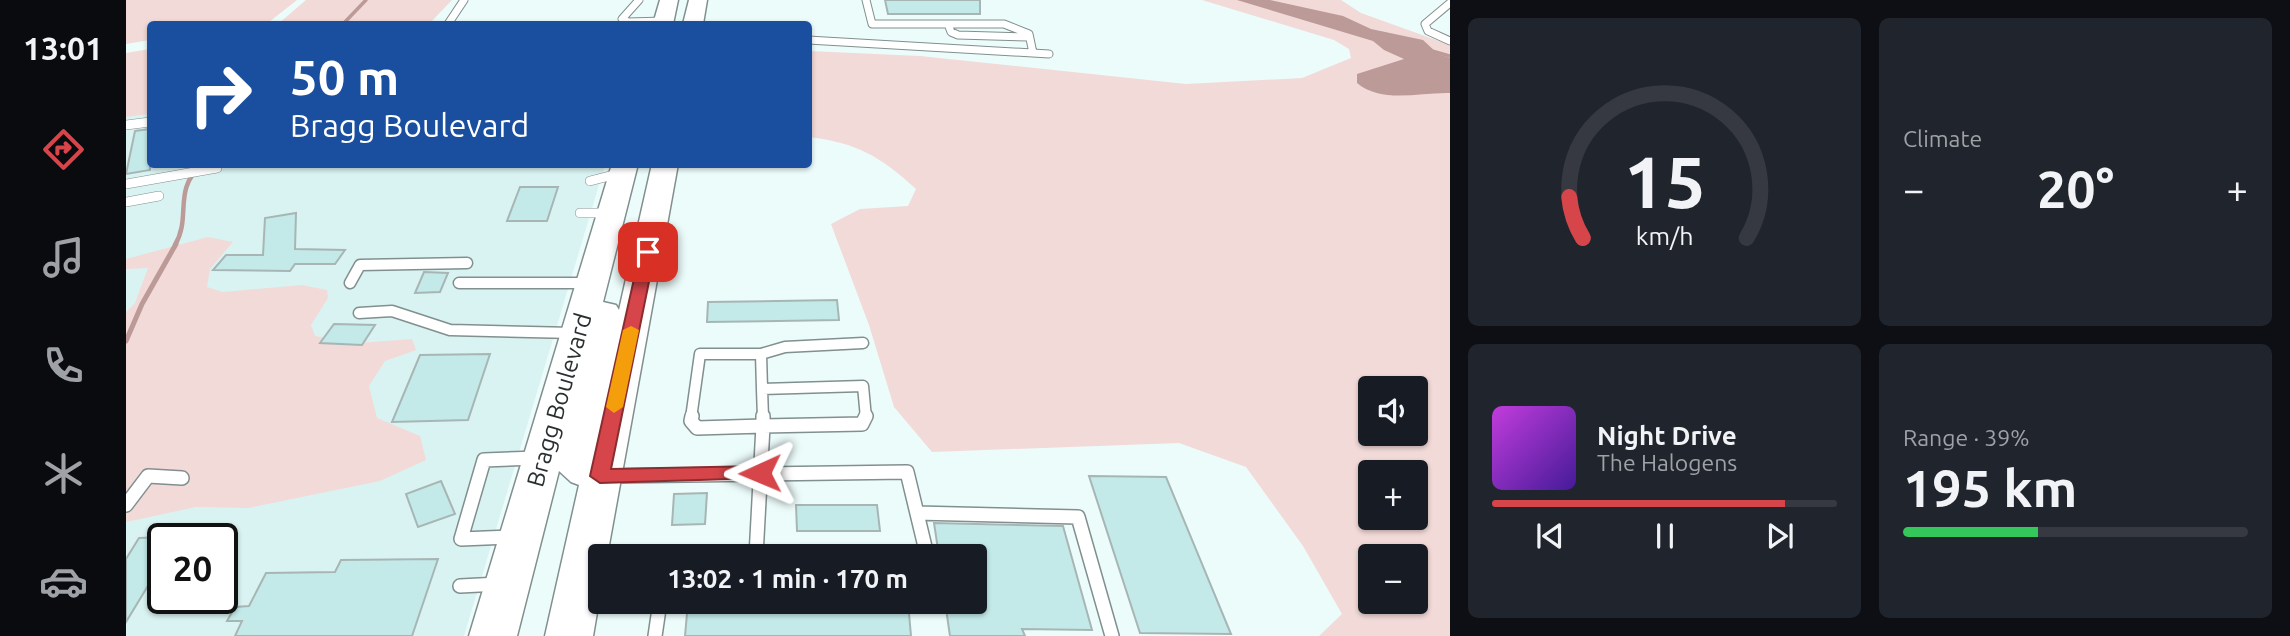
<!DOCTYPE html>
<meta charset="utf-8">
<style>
:root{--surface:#171b24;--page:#20242c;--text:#f1f3f6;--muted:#9ea1a6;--line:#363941;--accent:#d5454a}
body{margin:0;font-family:Ubuntu,sans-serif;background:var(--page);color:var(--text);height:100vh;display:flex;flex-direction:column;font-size:26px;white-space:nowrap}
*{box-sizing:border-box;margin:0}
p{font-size:23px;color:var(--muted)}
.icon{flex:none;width:38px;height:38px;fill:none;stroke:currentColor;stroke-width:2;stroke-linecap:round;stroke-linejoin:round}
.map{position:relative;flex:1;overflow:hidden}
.side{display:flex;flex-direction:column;gap:18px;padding:18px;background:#0d0f14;width:840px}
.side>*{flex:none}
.hud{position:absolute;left:21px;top:21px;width:665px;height:147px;border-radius:7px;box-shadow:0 2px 5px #0004;background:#1a4fa0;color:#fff;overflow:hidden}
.buttons{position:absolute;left:1232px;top:376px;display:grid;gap:14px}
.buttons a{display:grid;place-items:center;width:70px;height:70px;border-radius:7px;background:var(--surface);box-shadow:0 2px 5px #0004;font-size:35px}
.speed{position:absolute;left:21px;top:523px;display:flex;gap:14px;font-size:35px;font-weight:700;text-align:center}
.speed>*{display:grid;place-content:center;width:91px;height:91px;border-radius:50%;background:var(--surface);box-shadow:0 2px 5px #0004;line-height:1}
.speed .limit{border:4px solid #111;border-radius:10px;background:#fff;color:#111}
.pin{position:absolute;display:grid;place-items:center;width:60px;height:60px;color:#fff;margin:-30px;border-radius:14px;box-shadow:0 4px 10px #0006}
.me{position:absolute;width:77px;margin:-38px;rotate:269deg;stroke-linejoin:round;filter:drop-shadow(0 0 5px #0008)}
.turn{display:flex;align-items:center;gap:24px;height:147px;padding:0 28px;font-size:32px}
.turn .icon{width:91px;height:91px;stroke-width:2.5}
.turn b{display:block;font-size:49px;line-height:60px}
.big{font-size:52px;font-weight:700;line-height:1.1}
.side .tile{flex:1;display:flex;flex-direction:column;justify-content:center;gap:10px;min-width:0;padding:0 24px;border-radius:10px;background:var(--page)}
.side .dial{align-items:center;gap:0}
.dial svg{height:182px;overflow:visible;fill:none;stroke:var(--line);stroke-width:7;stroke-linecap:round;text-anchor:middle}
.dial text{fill:var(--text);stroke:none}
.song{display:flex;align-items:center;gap:21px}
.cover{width:84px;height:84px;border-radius:10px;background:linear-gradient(135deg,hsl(290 70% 55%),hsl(260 70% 35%))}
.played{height:7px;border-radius:4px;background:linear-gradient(90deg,var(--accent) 85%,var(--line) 85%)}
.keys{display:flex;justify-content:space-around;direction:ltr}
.heat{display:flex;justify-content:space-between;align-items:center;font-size:38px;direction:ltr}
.charge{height:10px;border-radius:5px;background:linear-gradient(90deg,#34c759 39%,var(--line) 0)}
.side .tiles{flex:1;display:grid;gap:18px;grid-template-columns:repeat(2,1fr)}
.trip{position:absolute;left:462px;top:544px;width:399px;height:70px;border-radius:7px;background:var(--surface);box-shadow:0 2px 5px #0004;font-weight:700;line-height:70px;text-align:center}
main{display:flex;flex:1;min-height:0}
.tab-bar{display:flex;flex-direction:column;width:126px;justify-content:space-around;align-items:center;background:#090b0e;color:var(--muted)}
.tab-bar .icon{width:49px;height:49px}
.tab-bar .active{color:var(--accent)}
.tab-bar b{font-size:32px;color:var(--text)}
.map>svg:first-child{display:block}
.built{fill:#d9f3f2;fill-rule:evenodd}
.green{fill:#f2dad8;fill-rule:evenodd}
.water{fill:#bc9a98}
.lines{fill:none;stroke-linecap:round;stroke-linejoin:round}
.stream-far2{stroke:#bc9a98;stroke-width:3.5}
.stream-far1{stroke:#bc9a98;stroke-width:4.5}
.stream{stroke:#bc9a98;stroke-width:5}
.building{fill:#c3eae9;stroke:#a7b6b5;stroke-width:2}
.service-far3-casing{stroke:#818f8e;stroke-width:9}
.service-far2-casing{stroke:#818f8e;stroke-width:10}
.service-far1-casing{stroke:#818f8e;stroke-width:13}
.service-casing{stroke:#818f8e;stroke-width:16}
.primary-casing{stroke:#818f8e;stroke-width:3}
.service-far3{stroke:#fff;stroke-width:7}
.service-far2{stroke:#fff;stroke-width:9}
.service-far1{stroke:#fff;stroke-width:10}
.service{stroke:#fff;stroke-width:13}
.primary{fill:#fff;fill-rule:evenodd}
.route{fill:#d5454a;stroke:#8a2d30;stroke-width:2}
.slow{fill:#f59e0b}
.labels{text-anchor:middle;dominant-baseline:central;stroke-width:7;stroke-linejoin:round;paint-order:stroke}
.street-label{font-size:24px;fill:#2a3030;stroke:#fff}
</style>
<main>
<nav class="tab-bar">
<b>13:01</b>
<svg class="icon active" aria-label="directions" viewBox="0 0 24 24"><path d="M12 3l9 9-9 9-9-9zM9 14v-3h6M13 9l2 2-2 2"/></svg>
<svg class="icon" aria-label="music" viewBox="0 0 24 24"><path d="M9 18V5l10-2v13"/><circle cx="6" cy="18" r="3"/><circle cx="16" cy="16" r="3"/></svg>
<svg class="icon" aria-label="phone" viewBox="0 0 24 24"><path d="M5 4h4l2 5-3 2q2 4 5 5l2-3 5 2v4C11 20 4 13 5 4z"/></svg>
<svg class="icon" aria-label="climate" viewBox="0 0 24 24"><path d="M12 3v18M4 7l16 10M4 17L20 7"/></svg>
<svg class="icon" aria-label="car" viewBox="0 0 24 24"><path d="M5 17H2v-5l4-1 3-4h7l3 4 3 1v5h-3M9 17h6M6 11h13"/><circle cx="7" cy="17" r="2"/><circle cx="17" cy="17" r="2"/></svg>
</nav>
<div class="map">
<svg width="1324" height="636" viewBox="0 0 1324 636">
<rect width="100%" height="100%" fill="#ecfcfb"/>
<path class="built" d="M 24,114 L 24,164 L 479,165 L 338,636 L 0,636 L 0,117 ZM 37,539 L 96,539 L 96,598 L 37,598 Z"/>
<path class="green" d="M 0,0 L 171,0 L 143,22 L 24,24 L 24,40 L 0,44 Z
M 180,0 L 326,0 L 303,24 L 152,24 Z
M 1076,0 L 1215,0 L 1235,13 L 1324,45 L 1324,636 L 1193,636 L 1216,614 L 1177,546 L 1120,467 L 1053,443 L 806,452 L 768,407 L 743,325 L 705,224 L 734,209 L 782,206 L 790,189 C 754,156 731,143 683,137 L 683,51 L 794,56 L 1060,84 L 1176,78 L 1225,58 L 1223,49 L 1208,40 ZM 1244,388 L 1290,388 L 1290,434 L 1244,434 ZM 1244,472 L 1290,472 L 1290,518 L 1244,518 ZM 1244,556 L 1290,556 L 1290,602 L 1244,602 Z
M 24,49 L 24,114 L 0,117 L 0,53 Z
M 82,237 L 107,242 L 84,269 L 81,287 L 97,292 L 176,285 L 201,290 L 202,298 L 185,325 L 189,336 L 232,343 L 286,339 L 290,350 L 259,361 L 243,386 L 251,418 L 294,436 L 300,460 L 254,481 L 122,508 L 70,507 L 0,522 L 0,312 L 9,303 L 22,268 L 0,269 L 0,259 Z"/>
<path class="water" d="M 1111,0 L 1144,0 L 1217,16 L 1245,29 L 1297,40 L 1312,54 L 1324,58 L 1324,93 C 1294,92 1256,104 1231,83 L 1231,74 L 1278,59 L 1258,50 L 1247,41 Z"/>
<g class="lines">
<path class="stream-far2" d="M 217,24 L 240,0
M 1306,51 L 1324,56"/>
<path class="stream-far1" d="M 49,245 C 66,216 46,191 76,164"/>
<path class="stream" d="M 0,341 L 16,304 L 50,244"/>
</g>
<path class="building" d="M 759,0 L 854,0 L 854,14 L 762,14 Z
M 24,129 L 24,170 L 0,174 L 9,131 Z
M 394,187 L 432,187 L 421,221 L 381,221 Z
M 170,213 L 169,249 L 219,250 L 209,264 L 169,264 L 164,271 L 87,270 L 100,255 L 137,255 L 139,218 Z
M 298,272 L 322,273 L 314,292 L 289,293 Z
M 711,300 L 713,320 L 581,322 L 582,302 Z
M 208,324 L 249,325 L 236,345 L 194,343 Z
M 364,354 L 342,420 L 266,422 L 294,355 Z
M 963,476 L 1040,477 L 1105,634 L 1014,633 Z
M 315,481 L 329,514 L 292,527 L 280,494 Z
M 581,493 L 579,524 L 546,525 L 548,494 Z
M 670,505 L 751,505 L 754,531 L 671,531 Z
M 808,523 L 937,526 L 966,630 L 896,629 L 899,636 L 824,636 L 819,602 L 849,602 L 849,556 L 813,556 Z
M 37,537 L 37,561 L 0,622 L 0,559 L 13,538 Z
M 312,559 L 286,636 L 109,636 L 116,621 L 101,621 L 109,607 L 123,606 L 140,573 L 209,572 L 215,560 Z
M 562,602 L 782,602 L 785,636 L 559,636 Z"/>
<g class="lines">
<g class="service-far3-casing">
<path id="service-far3" d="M 513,0 L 496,19 L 502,22 L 538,21
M 740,0 L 746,24 L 878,24 L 903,34 L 907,53
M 1324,3 L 1299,24 L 1302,31 L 1324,41
M 322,24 L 338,0
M 822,24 L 825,32 L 832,35 L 903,37
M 682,40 L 923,54"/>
</g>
<g class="service-far2-casing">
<path id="service-far2" d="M 0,125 L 24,122
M 464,181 L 495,173
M 0,184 L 91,168 L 91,164
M 0,202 L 33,196
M 454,213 L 483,213"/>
</g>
<g class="service-far1-casing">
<path id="service-far1" d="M 224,283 L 234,265 L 341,263
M 333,283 L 463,283
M 233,313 L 266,311 L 324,330 L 447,333
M 635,354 L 659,347 L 737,343
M 636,389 L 637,418
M 636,389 L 737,386 L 740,418
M 565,418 L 574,354 L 635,354 L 636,389"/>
</g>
<g class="service-casing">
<path id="service" d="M 566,416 L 565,421 L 571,428 L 637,426
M 637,416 L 637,426
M 637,426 L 736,424 L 740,416
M 483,476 L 781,472 L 801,555 L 642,556
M 0,505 L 22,476 L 56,478
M 791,513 L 952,517 L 986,636
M 386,537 L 335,539 L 358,460 L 411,458
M 630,556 L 637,426
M 334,586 L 373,584
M 529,636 L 534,602"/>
</g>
<g class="primary-casing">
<path id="primary" d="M 534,0 L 552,0 L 547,24 L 527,24 Z
M 563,0 L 581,0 L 577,24 L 557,24 Z
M 486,164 L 512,164 L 477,302 L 490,305 L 493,310 L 526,164 L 552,164 L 481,556 L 474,556 L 474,595 L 467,636 L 419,636 L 453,485 L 445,482 L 433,471 L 391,636 L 343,636 Z"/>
</g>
<use href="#service-far3" class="service-far3"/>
<use href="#service-far2" class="service-far2"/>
<use href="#service-far1" class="service-far1"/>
<use href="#service" class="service"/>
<use href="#primary" class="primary"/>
</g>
<path class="route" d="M 522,247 L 529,252 L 485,469 L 634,466 L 641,468 L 644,473 L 641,478 L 474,483 L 464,476 L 514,252 Z"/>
<path class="slow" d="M 505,326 L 513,330 L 497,407 L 488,413 L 480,407 L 497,330 Z"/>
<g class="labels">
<g class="street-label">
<text transform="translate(433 400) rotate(-74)">Bragg Boulevard</text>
</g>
</g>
</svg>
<div class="buttons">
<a><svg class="icon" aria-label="sound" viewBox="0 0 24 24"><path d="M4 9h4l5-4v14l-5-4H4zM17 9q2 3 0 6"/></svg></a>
<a>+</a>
<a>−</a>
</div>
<div class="speed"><div class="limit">20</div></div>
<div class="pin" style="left:522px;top:252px;background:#d93025"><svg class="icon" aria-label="arrive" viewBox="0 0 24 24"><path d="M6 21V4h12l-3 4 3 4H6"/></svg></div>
<svg class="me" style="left:634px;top:473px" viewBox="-20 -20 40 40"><path d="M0-17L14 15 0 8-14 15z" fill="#d5454a" stroke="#fff" stroke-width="4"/></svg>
<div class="trip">13:02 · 1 min · 170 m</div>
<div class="hud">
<div class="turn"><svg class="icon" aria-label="right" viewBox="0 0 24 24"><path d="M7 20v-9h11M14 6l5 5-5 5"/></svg><div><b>50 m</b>Bragg Boulevard</div></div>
</div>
</div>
<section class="side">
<div class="tiles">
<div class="tile dial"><svg viewBox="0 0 100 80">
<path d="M14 69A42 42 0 1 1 86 69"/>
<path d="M14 69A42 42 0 0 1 8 51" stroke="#d5454a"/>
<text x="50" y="56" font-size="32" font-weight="700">15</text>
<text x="50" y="72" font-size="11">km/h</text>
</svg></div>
<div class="tile"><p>Climate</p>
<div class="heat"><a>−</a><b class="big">20°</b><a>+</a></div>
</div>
<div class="tile">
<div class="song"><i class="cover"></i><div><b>Night Drive</b><p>The Halogens</p></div></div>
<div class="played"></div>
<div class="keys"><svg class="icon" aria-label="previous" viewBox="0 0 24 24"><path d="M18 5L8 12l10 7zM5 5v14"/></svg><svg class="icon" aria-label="pause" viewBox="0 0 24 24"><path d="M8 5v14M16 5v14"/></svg><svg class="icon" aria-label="next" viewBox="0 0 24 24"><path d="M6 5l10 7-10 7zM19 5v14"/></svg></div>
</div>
<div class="tile"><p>Range · 39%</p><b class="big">195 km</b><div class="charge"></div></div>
</div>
</section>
</main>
